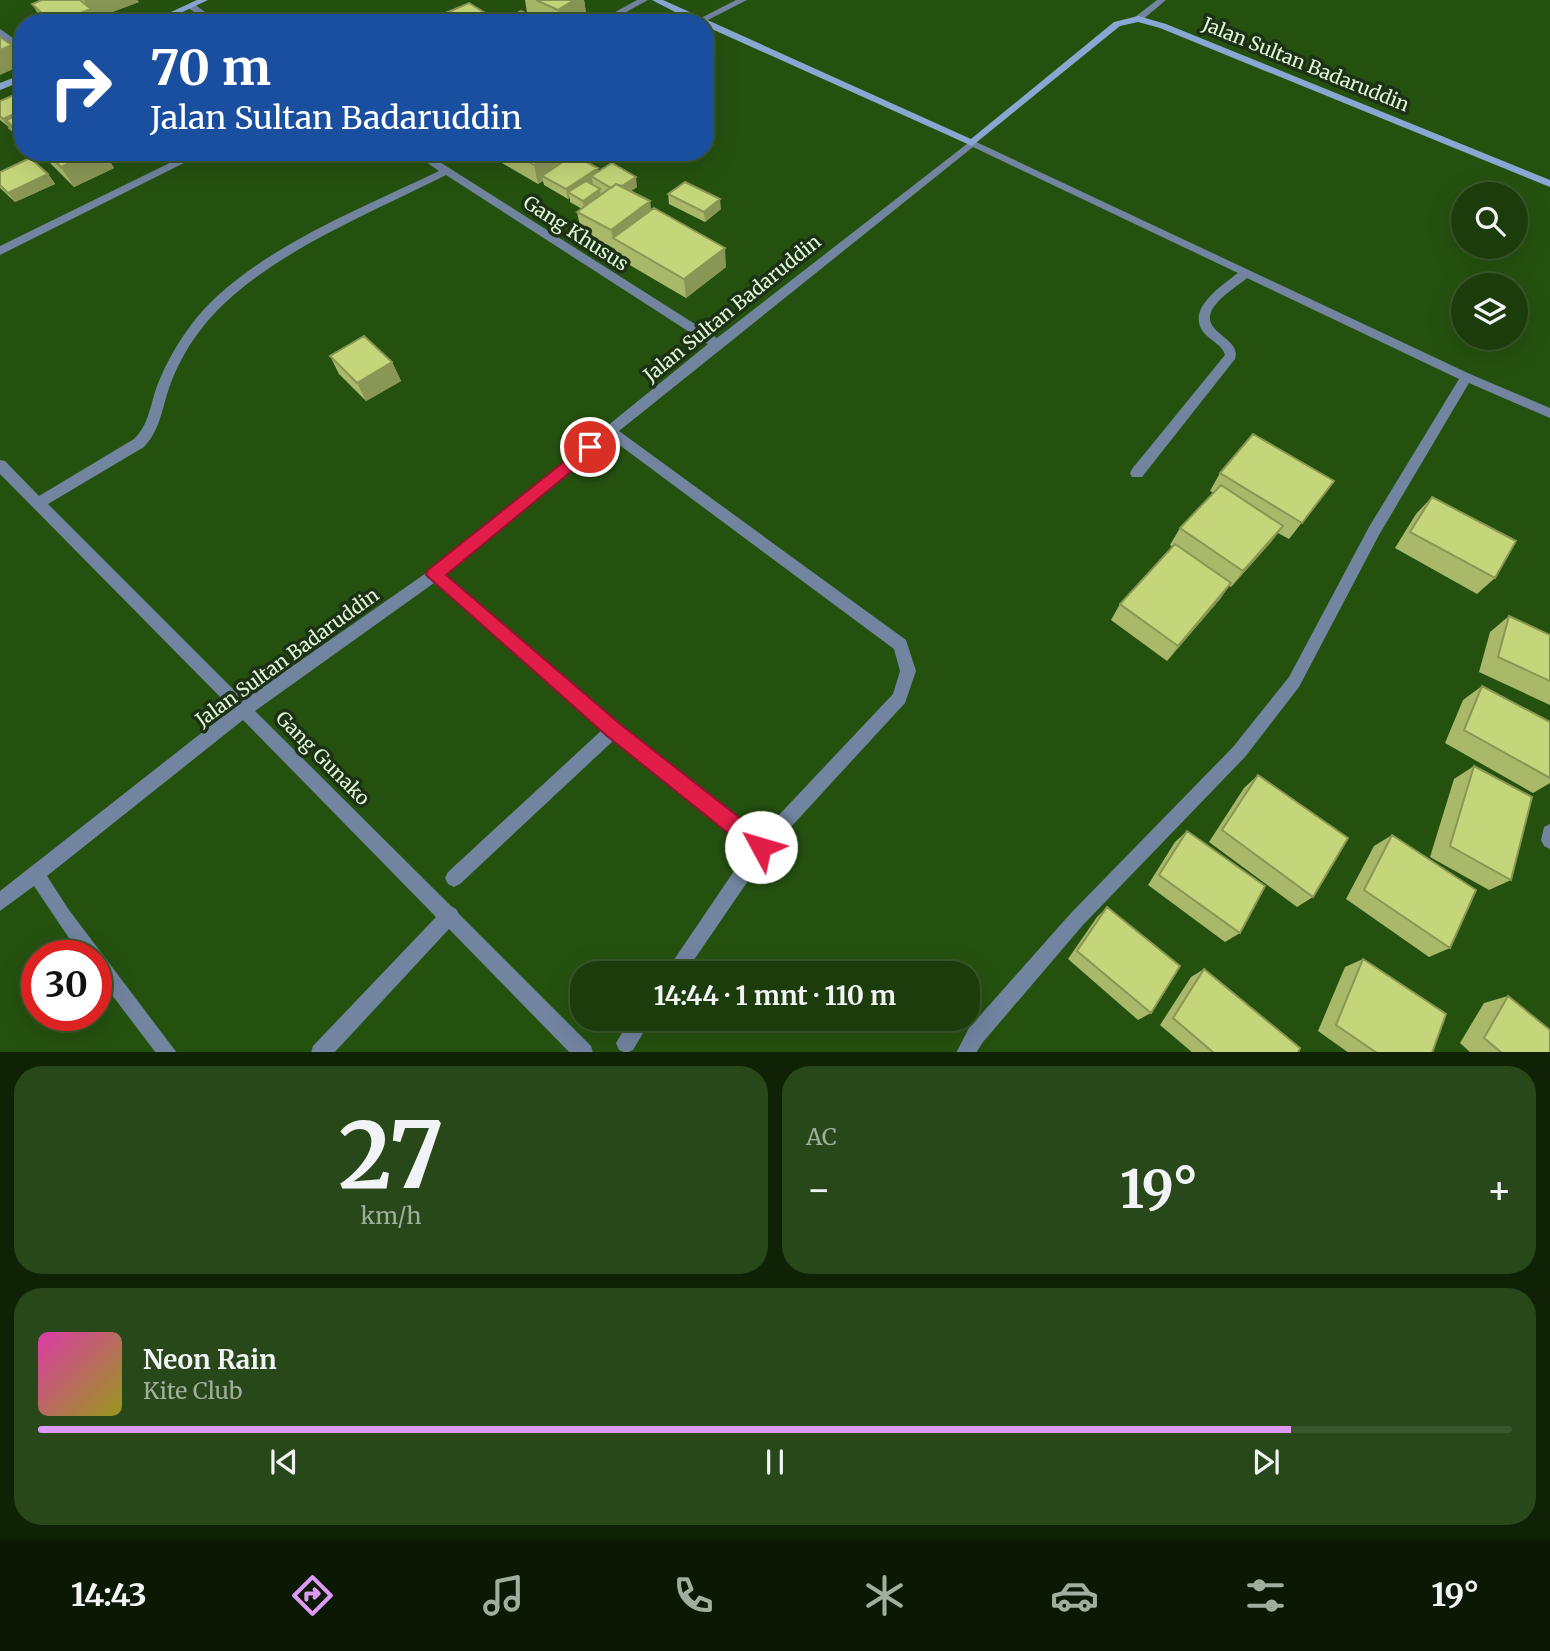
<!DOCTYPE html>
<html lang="id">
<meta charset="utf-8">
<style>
:root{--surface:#1c3d0b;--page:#294819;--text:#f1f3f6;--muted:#a0ae9d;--line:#3a562c;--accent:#dd99f3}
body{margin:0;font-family:Merriweather,serif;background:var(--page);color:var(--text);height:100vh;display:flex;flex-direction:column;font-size:26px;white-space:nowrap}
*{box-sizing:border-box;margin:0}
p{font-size:23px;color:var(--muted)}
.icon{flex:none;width:38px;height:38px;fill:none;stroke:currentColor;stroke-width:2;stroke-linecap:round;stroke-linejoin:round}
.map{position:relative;height:1052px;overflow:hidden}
.panel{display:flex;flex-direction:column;gap:14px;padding:14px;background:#0f2206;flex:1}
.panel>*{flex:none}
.guide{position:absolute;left:14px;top:14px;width:700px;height:147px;border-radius:28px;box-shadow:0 7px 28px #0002,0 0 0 2px var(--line);background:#1a4fa0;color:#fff;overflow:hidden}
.buttons{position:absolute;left:1451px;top:182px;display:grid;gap:14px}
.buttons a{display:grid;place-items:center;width:77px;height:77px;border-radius:50%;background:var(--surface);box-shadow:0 7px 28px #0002,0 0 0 2px var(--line);font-size:35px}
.speed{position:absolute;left:21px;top:940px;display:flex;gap:14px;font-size:35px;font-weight:700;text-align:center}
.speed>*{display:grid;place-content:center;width:91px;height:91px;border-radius:50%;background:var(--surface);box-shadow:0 7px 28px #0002,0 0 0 2px var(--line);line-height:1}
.speed .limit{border:10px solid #d22;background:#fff;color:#111}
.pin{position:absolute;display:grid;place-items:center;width:60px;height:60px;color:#fff;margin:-30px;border:4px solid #fff;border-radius:50%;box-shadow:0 2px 7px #0007}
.me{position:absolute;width:77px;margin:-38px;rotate:309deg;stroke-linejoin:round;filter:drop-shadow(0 0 5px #0008)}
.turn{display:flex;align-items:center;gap:24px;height:147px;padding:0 21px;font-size:32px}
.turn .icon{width:91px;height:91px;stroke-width:2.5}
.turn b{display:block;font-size:49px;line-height:60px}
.big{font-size:52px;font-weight:700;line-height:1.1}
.panel .widget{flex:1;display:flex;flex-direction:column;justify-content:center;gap:10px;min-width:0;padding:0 24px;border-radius:28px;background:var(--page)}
.panel .dial{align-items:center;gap:0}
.dial b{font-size:91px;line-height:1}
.song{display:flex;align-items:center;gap:21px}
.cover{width:84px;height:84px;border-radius:10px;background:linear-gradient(135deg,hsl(320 70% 55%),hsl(60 70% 35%))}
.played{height:7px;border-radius:4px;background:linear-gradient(90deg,var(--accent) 85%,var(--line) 85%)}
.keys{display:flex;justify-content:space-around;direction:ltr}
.heat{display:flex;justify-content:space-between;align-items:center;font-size:38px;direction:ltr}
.panel .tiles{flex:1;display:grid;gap:14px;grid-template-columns:1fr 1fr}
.widget:last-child{grid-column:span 2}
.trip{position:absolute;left:570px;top:961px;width:410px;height:70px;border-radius:28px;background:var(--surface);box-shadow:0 7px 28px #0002,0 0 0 2px var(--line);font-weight:700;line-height:70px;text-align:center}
.tabs{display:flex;height:112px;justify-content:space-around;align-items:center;background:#0b1804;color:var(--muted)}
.tabs .icon{width:49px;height:49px}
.tabs .active{color:var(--accent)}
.tabs b{font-size:32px;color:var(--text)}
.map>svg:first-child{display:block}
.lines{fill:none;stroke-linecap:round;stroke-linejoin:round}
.street{fill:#7184a0;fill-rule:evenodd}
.secondary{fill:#89a7d3;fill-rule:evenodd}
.wall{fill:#a9b869}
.shaded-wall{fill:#8a9655}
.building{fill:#c5d67a;stroke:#8a9655;stroke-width:2}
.route{fill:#e11d48;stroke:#92132f;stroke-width:2}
.labels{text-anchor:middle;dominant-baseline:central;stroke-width:7;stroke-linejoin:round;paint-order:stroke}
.street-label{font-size:19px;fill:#dff8d6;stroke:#1d3116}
</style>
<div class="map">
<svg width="1550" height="1053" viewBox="0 0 1550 1053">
<rect width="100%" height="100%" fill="#25510f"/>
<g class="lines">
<path class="street" d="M 637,0 L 648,0 L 606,23 L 595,23 Z
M 736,0 L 747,0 L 702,23 L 695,21 Z
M 1157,0 L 1166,0 L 1141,21 L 1135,21 L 1135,17 Z
M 191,3 L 194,4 L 220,23 L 210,23 L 188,8 L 187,6 Z
M 0,29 L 23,45 L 23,53 L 0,36 Z
M 972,140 L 1470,374 L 1550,408 L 1550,418 L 1469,383 L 1379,535 L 1299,687 L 1245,757 L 1083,925 L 983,1042 L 976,1053 L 956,1053 L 969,1028 L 1071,913 L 1233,747 L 1289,677 L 1369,527 L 1459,379 L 1247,278 C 1236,287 1221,296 1213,308 C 1198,333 1242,337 1235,359 L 1142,477 L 1132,477 L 1130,473 L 1132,469 L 1225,355 C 1222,345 1213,342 1206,335 C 1183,311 1220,287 1238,273 L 973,147 L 619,431 L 906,640 L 916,671 L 905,703 L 767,853 L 685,973 L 665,973 L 749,849 L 614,740 L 460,884 L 454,887 L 448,884 L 445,878 L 448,872 L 602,730 L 434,583 L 255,711 L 451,906 L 456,909 L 459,914 L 591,1046 L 593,1053 L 570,1053 L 449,929 L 334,1053 L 311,1053 L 313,1046 L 436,917 L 243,720 L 47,876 L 69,910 L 177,1053 L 156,1053 L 96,974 L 96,956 L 81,956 L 34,886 L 0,911 L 0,891 L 232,709 L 0,474 L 0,460 L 5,461 L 39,496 L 134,439 C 149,425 150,405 157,386 C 165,365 177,344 191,325 C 244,254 360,209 439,171 L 412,152 L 424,152 L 717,338 ZM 446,175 L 708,344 L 429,571 L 244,700 L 48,504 L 144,447 C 160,430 162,409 169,388 C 176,368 186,349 199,332 C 252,260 367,215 446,175 ZM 610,438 L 894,649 L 900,671 L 893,694 L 760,835 L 620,725 L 444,575 Z
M 192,152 L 206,152 L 0,255 L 0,246 Z
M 1550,824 L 1550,849 L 1544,846 L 1541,840 L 1544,827 Z
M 631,1018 L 652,1018 L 633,1050 L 626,1053 L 619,1050 L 616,1043 Z"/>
<path class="secondary" d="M 197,0 L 208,0 L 159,23 L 147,23 Z
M 652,0 L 663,0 L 971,139 L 1114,22 L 1138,16 L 1166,24 L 1550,180 L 1550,187 L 1160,28 L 1138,22 L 1120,26 L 972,146 L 705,26 L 705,23 L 696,23 Z
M 23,74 L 23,81 L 0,90 L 0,83 Z"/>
</g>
<path class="wall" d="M 42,0 L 137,0 L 139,2 L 96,18 L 99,23 L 44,23 L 32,4 Z
M 525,0 L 584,0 L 586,13 L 570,23 L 549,23 L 527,13 Z
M 441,15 L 491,23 L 443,23 Z
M 23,91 L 23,147 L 10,128 L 0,120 L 0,101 Z
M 29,152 L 104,152 L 114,168 L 74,187 L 49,162 L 45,155 L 37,159 Z
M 118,152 L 140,152 L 128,159 Z
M 482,152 L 583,152 L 576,157 L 598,168 L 598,172 L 637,187 L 631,191 L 650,201 L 651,211 L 726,267 L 686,298 L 616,257 L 615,249 L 581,231 L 577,212 L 582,209 L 570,202 L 570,198 L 568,199 L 544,185 L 543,181 L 538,184 L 502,163 L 500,156 L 494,160 Z
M 0,172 L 48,174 L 55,184 L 15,202 L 0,188 Z
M 668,194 L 721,209 L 705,222 L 669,204 Z
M 330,356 L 392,362 L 401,381 L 366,401 L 339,374 Z
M 1220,473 L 1334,481 L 1289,539 L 1278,533 L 1271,542 L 1231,587 L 1229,586 L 1220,599 L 1167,661 L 1111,620 L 1120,604 L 1173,547 L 1170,545 L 1180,528 L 1214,493 L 1210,491 Z
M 1432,497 L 1495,578 L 1477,594 L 1395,548 L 1416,514 Z
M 1509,616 L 1550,635 L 1550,705 L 1479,672 L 1490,632 Z
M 1482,686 L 1550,722 L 1550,783 L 1533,793 L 1445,743 L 1463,700 Z
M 1474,766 L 1511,880 L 1489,890 L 1430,857 L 1454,779 Z
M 1258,775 L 1313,897 L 1297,907 L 1209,842 L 1244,788 Z
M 1187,831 L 1240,933 L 1225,942 L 1148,885 L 1175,842 Z
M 1392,835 L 1450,948 L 1429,957 L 1346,899 L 1374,846 Z
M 1107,907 L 1151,1013 L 1138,1020 L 1068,959 L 1097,917 Z
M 1363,959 L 1432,1053 L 1349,1053 L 1318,1031 L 1345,967 Z
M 1204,969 L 1298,1053 L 1193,1053 L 1160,1025 L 1191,977 Z
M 1508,996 L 1550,1053 L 1471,1053 L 1460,1043 L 1484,1003 Z"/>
<path class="shaded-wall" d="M 84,0 L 137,0 L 139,2 L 96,18 L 99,23 L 55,23 L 89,10 Z
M 574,0 L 584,0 L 586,13 L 570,23 L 560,23 L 558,10 Z
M 490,16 L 491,23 L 475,23 Z
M 12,45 L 23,62 L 23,65 L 0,75 L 0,50 Z
M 23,110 L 23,123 L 6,120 L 12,128 L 10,129 L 3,119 Z
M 33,152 L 43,152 L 45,155 L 37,159 Z
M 95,152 L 104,152 L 114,168 L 74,187 L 61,167 Z
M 124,152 L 140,152 L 128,159 Z
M 492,152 L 499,152 L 500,156 L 494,160 Z
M 553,152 L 569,152 L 571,162 L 542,176 L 543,181 L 538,184 L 534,165 Z
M 569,152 L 583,152 L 570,160 Z
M 598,168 L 599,178 L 591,176 L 593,183 L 574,195 L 568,192 L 570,198 L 568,199 L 566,189 Z
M 48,174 L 55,184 L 15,202 L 8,193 Z
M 636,177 L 637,187 L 617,200 L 615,191 Z
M 600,189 L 601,199 L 584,210 L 583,201 Z
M 720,199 L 721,209 L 705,222 L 704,212 Z
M 650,201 L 652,220 L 613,238 L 611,230 Z
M 725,248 L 726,267 L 686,298 L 684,279 Z
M 392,362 L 401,381 L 366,401 L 357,383 Z
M 1283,526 L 1271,542 L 1231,587 L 1243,571 Z
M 1231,583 L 1220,599 L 1167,661 L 1178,646 Z"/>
<path class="building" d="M 42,0 L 80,0 L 91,9 L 55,23 L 52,23 L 32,4 Z
M 536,0 L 574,0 L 558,10 Z
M 469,3 L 490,16 L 475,23 L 453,23 L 441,15 Z
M 521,11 L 545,23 L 501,23 Z
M 181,19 L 187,23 L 173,23 Z
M 0,37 L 12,45 L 0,50 Z
M 23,91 L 23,110 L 3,119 L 0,116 L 0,101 Z
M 23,113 L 23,122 L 13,127 L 6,120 Z
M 23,122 L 23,139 L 9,128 Z
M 46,152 L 95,152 L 61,167 Z
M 512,152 L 553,152 L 534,165 Z
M 573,155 L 598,168 L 566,189 L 542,176 Z
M 30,158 L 48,174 L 8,193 L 0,185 L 0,172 Z
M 612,163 L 636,177 L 622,186 L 616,184 L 611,188 L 591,176 Z
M 586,181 L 600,189 L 583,201 L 568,192 Z
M 685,182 L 720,199 L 704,212 L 668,194 Z
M 616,184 L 650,201 L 611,230 L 577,212 Z
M 654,208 L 725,248 L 684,279 L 613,238 Z
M 364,336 L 392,362 L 357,383 L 330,356 Z
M 1253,434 L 1334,481 L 1302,523 L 1220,473 Z
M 1221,485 L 1283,526 L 1243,571 L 1180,528 Z
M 1432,497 L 1516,541 L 1495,578 L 1410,532 Z
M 1175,544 L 1231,583 L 1178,646 L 1120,604 Z
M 1509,616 L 1550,635 L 1550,681 L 1498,657 Z
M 1482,686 L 1550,722 L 1550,778 L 1464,730 Z
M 1474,766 L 1532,797 L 1511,880 L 1450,846 Z
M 1258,775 L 1348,838 L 1313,897 L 1222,830 Z
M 1187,831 L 1265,886 L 1240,933 L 1159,875 Z
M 1392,835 L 1476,890 L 1450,948 L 1364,890 Z
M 1107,907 L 1180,966 L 1151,1013 L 1077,951 Z
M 1363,959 L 1446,1014 L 1432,1053 L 1377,1053 L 1336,1025 Z
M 1204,969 L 1300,1048 L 1298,1053 L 1214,1053 L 1173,1018 Z
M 1508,996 L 1550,1030 L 1550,1053 L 1502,1053 L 1484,1038 Z"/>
<path class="route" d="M 590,441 L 596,443 L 598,447 L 596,451 L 446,575 L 620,724 L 768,840 L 771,847 L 768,854 L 761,857 L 754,854 L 607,736 L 426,575 L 428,570 Z"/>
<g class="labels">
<g class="street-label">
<text transform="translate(1306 64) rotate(22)">Jalan Sultan Badaruddin</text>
<text transform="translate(576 233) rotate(33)">Gang Khusus</text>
<text transform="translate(732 308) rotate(-39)">Jalan Sultan Badaruddin</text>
<text transform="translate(287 657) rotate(-36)">Jalan Sultan Badaruddin</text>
<text transform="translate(323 758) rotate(45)">Gang Gunako</text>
</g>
</g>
</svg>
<div class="buttons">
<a><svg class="icon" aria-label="search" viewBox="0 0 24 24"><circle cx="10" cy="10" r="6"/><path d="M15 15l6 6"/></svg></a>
<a><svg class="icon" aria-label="layers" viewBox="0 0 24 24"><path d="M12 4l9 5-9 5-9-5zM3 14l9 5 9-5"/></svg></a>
</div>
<div class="speed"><div class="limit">30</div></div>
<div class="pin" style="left:590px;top:447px;background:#d93025"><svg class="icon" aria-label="arrive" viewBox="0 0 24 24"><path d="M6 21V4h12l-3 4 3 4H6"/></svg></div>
<svg class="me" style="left:761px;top:847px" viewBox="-20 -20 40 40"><circle r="19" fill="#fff"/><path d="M0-13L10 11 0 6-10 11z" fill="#e11d48"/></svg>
<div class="trip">14:44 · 1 mnt · 110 m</div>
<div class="guide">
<div class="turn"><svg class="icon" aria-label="right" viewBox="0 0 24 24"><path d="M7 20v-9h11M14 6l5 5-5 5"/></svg><div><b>70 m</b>Jalan Sultan Badaruddin</div></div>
</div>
</div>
<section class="panel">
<div class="tiles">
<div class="widget dial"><b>27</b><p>km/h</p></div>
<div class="widget"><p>AC</p>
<div class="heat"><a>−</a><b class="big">19°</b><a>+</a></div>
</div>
<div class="widget">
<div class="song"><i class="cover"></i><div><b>Neon Rain</b><p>Kite Club</p></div></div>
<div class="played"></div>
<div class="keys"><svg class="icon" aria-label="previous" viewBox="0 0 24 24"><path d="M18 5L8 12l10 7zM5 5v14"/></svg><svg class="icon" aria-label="pause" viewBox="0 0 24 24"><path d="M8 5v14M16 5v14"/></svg><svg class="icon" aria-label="next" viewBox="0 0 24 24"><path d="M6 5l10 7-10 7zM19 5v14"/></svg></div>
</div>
</div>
</section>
<nav class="tabs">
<b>14:43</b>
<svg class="icon active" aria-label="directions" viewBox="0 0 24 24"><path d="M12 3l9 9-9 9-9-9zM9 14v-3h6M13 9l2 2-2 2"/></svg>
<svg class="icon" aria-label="music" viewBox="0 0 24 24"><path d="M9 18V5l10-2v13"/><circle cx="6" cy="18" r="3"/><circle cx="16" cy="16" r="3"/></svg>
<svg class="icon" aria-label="phone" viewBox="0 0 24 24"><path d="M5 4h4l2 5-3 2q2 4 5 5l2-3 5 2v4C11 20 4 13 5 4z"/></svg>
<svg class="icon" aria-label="climate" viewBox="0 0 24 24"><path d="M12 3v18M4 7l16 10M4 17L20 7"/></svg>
<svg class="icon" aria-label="car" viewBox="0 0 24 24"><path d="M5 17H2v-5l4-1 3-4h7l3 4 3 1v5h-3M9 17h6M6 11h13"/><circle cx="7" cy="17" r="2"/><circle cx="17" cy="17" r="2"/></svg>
<svg class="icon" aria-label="filters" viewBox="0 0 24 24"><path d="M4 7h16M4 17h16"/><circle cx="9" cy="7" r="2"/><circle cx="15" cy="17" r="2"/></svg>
<b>19°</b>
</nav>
